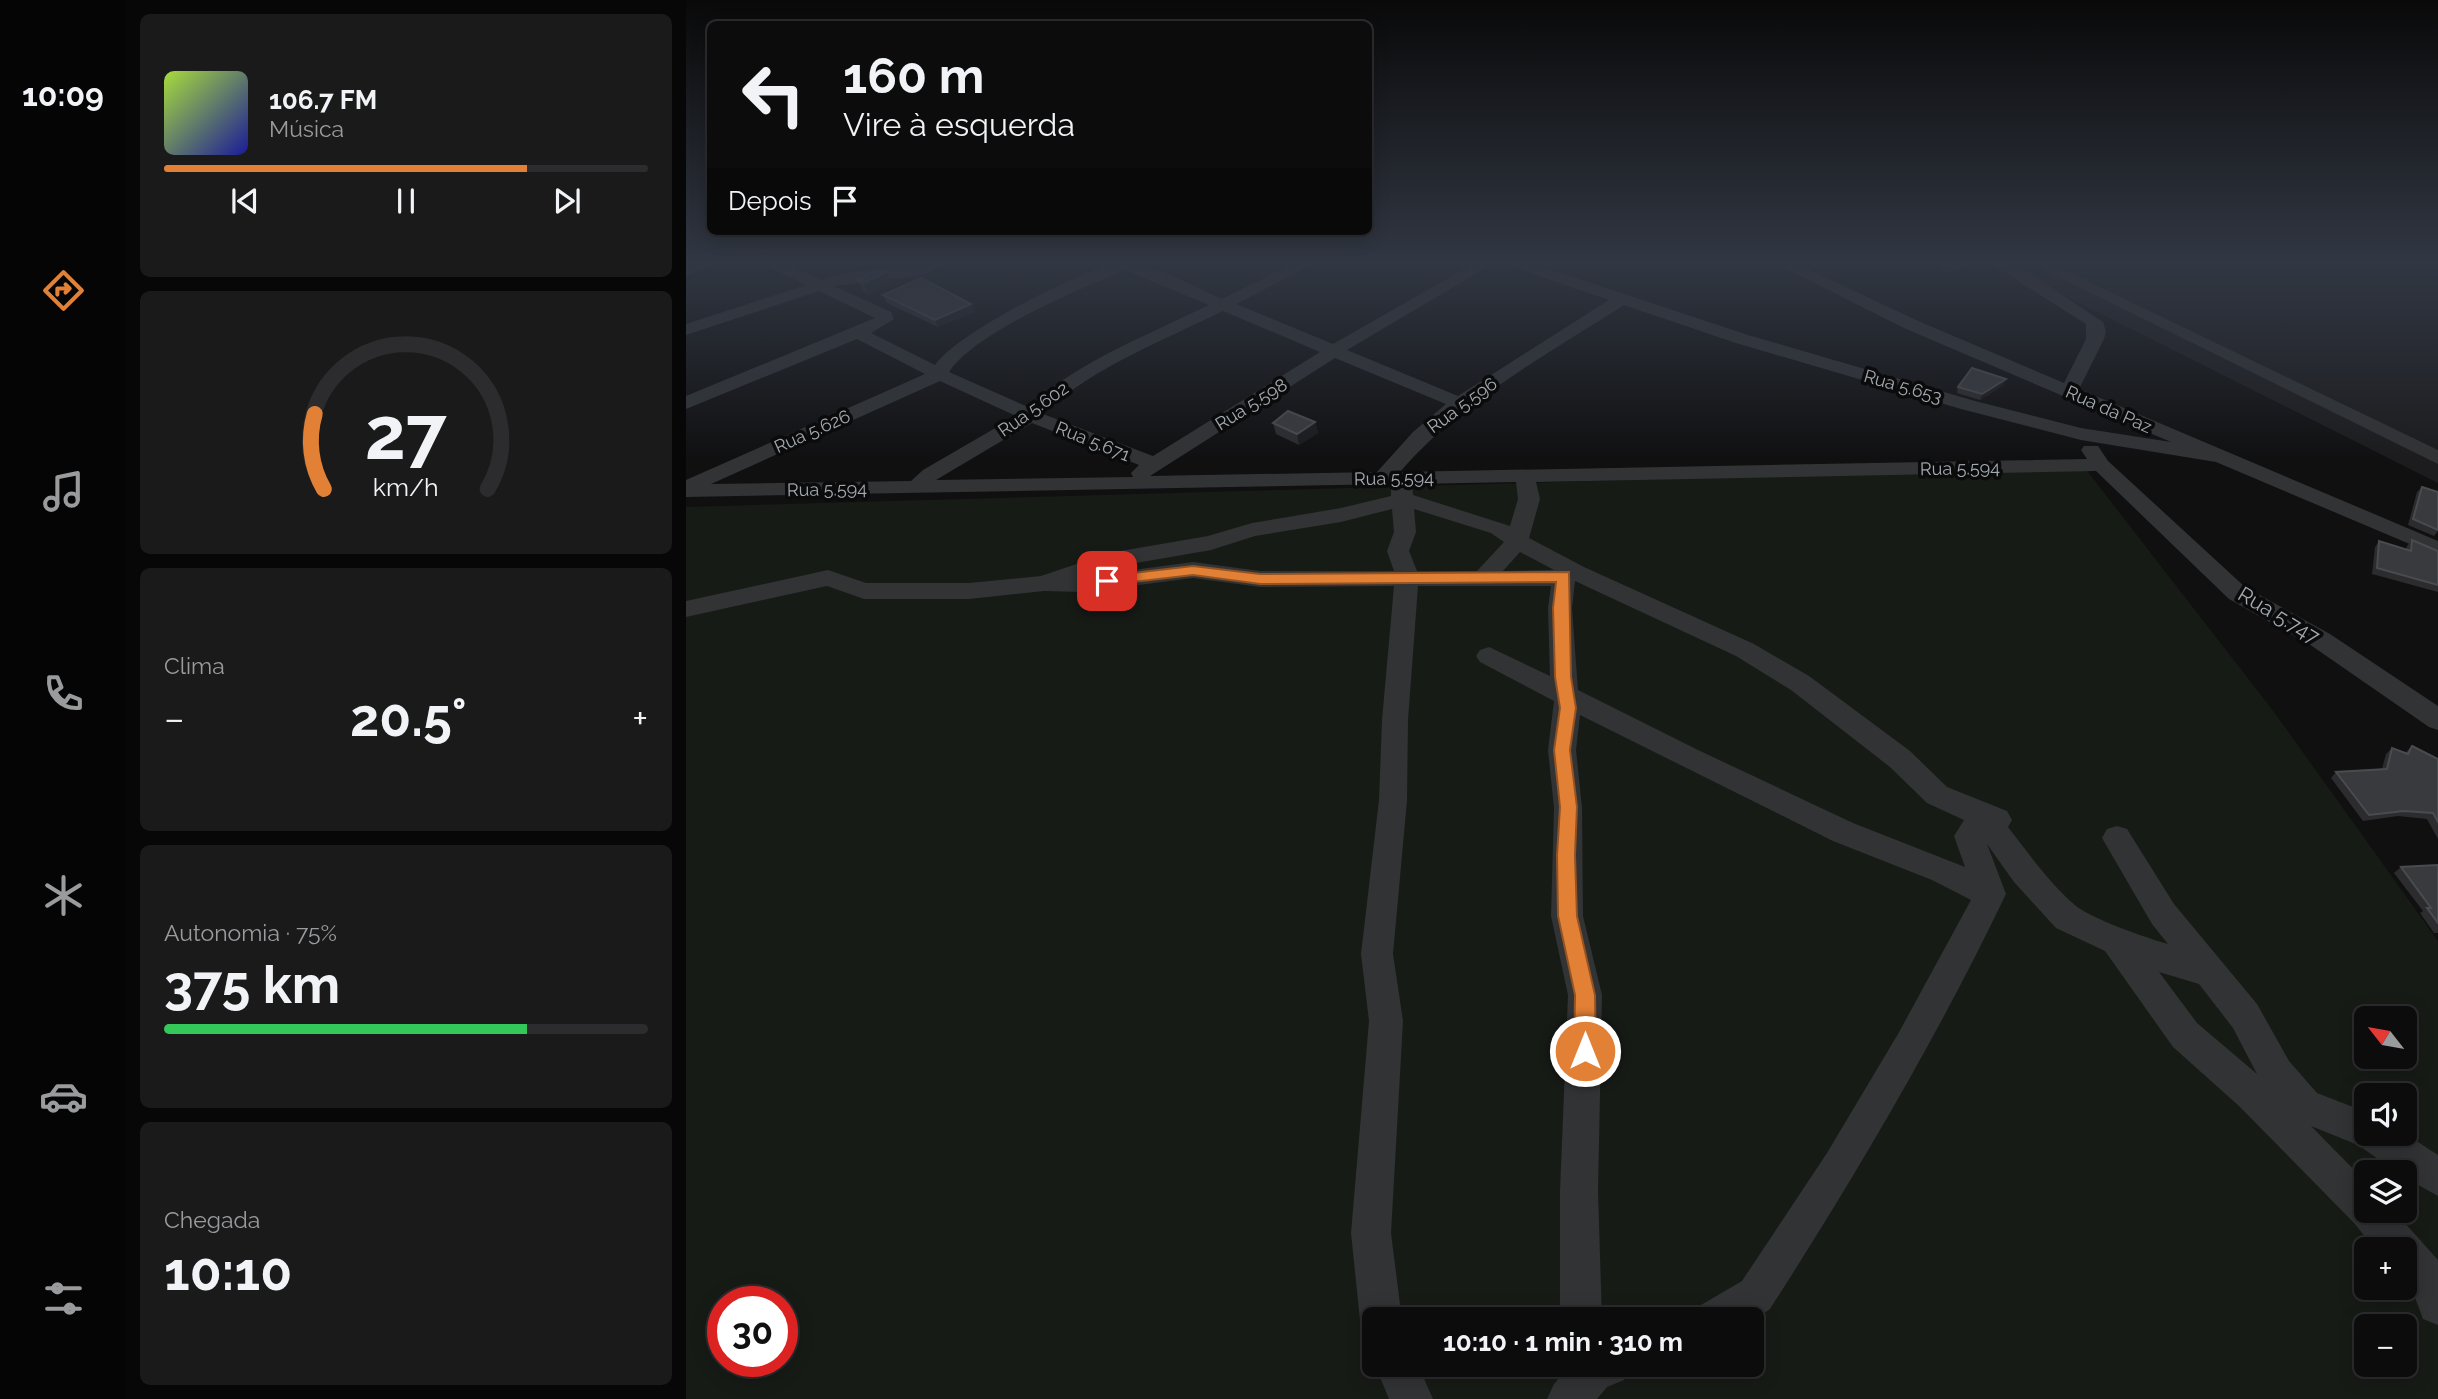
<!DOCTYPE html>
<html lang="pt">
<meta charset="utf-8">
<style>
:root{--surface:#0c0c0d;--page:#1a1a1b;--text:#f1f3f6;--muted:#9a9b9d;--line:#2c2c2e;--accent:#e28036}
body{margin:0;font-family:Raleway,sans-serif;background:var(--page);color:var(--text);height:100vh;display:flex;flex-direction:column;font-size:26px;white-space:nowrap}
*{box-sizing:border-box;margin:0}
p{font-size:23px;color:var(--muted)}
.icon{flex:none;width:38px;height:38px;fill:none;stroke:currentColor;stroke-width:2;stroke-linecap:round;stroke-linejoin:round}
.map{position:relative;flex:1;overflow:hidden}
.details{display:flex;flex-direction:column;gap:14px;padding:14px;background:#070707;width:560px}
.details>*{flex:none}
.top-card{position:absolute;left:21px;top:21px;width:665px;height:214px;border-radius:10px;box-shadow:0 4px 18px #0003,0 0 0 2px var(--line);background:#0c0c0d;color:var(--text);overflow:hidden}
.needle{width:46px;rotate:301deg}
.fabs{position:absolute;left:1668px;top:1006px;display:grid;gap:14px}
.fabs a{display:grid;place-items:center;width:63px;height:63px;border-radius:10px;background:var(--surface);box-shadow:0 4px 18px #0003,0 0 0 2px var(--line);font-size:35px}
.speed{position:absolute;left:21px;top:1286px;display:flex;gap:14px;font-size:35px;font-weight:700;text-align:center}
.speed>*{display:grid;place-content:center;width:91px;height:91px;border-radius:50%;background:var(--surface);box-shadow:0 4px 18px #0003,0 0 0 2px var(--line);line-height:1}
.speed .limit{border:10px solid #d22;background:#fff;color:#111}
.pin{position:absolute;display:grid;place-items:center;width:60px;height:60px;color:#fff;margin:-30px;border-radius:14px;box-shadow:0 4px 10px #0006}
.me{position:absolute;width:77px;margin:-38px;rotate:0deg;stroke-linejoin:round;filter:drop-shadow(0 0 5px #0008)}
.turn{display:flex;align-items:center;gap:24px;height:147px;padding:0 21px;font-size:32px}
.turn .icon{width:91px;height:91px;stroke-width:2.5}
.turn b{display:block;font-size:49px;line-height:60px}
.then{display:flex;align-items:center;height:66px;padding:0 21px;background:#0003;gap:14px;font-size:26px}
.big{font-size:52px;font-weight:700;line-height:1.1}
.details .widget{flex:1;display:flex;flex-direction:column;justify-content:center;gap:10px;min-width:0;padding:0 24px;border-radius:10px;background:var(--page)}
.details .dial{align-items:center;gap:0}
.dial svg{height:182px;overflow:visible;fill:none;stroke:var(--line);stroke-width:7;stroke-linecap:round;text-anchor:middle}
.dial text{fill:var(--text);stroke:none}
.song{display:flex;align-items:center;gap:21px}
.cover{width:84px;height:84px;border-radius:10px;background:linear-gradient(135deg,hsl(80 70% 55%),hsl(240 70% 35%))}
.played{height:7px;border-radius:4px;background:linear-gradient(90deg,var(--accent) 75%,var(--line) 75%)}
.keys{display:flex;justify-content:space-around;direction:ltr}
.heat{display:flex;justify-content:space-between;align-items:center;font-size:38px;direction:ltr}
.charge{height:10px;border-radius:5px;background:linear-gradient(90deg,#34c759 75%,var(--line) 0)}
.trip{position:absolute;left:676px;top:1307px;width:402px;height:70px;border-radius:10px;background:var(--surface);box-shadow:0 4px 18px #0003,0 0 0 2px var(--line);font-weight:700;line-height:70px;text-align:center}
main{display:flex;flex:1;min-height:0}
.dock{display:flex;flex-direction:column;width:126px;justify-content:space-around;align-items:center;background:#050505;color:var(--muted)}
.dock .icon{width:49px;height:49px}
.dock .selected{color:var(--accent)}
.dock b{font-size:32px;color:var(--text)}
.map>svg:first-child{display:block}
.built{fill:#1c1c1e}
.green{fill:#171b16;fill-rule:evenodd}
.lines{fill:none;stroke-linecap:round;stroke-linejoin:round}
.minor{fill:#313335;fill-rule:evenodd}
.wall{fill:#2c2c2f}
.shaded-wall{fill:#1b1b1d}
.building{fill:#393a3d;stroke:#494c4f;stroke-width:2}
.route{fill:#e28036;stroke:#935323;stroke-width:2}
.labels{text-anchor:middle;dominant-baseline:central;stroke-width:7;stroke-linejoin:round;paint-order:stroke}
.far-street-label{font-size:18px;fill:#a2aab1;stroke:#0b0b0c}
.street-label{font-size:21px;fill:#a2aab1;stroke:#0b0b0c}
</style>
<main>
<nav class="dock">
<b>10:09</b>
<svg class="icon selected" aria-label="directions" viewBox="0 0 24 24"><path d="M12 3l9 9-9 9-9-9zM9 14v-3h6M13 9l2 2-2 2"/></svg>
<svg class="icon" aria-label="music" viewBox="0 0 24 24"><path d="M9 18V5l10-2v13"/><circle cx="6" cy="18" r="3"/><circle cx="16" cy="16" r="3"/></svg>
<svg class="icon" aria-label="phone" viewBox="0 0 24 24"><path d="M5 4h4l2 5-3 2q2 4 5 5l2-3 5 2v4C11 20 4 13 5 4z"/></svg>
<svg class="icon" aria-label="climate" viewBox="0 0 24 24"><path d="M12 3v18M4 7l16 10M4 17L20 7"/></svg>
<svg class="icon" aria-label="car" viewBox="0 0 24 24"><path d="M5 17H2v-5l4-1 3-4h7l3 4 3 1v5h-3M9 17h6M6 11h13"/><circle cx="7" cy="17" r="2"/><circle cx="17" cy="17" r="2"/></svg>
<svg class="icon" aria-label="filters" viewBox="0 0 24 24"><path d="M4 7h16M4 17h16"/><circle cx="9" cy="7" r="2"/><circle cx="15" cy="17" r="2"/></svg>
</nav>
<section class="details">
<div class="widget">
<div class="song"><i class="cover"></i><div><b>106.7 FM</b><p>Música</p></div></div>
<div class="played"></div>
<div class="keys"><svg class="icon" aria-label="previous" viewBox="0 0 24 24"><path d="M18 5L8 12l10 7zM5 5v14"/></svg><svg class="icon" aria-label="pause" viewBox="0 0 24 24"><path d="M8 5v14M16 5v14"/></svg><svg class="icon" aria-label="next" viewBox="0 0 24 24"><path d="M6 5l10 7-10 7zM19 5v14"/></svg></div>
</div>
<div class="widget dial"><svg viewBox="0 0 100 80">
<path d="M14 69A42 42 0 1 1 86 69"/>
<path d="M14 69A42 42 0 0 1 10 36" stroke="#e28036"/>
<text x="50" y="56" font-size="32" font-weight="700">27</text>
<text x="50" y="72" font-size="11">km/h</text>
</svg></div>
<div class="widget"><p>Clima</p>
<div class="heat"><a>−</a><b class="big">20.5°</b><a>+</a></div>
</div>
<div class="widget"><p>Autonomia · 75%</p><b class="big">375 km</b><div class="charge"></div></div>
<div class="widget"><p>Chegada</p><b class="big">10:10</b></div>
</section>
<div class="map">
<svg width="1752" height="1399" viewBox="0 0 1752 1399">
<rect width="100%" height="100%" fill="#101011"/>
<path class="built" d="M 1312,263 L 1752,263 L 1752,483 L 1335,274 Z"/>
<path class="green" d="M 1398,467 L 1588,712 L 1752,941 L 1752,1399 L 0,1399 L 0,507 ZM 1680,1018 L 1718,1018 L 1718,1057 L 1680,1057 ZM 1680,1096 L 1718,1096 L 1718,1134 L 1680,1134 ZM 1680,1172 L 1718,1172 L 1718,1211 L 1680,1211 ZM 1680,1250 L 1718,1250 L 1718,1288 L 1680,1288 ZM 37,1302 L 96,1302 L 96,1362 L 37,1362 ZM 688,1320 L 1066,1320 L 1066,1365 L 688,1365 ZM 1680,1326 L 1718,1326 L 1718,1365 L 1680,1365 Z"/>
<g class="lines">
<path class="minor" d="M 5,263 L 29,263 L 27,266 L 0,275 L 0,265 Z
M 74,263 L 98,263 L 135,280 C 166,269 230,263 263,263 L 238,275 L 148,286 L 205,312 L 208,319 L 185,333 L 249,365 C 271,333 386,276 425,264 C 431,262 440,263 446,263 C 464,264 517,290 536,299 L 609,263 L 629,263 L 550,304 L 647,344 L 789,263 L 808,263 L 661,350 L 772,396 L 923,300 L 824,266 L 822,263 L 845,263 L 1062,335 L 1289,401 L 1395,428 L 1485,442 L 1218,328 L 1089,263 L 1109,263 L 1230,320 L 1378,383 L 1400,339 L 1400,324 L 1304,263 L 1324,263 L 1345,274 L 1417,322 L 1420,331 L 1418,339 L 1393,389 L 1752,541 L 1752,556 L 1530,462 L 1395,440 L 1275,409 L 1050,343 L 938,305 C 859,356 776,400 714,472 L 1401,459 L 1395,450 L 1398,446 L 1412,446 L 1422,461 L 1559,587 L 1644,634 L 1752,706 L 1752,730 L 1743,727 L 1626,646 L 1543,599 L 1410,471 L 850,482 L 854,499 L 843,538 L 898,567 L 1068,644 L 1123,676 L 1224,751 L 1261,787 L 1321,811 L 1326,820 L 1322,827 C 1343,854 1364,884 1390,906 C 1406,919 1461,938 1482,944 L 1466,924 L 1416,838 L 1421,829 L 1431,826 L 1441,829 L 1488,904 L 1571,1004 L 1603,1061 L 1631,1093 L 1680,1112 L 1680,1134 L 1718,1133 L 1752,1155 L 1752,1196 L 1718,1177 L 1718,1172 L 1711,1172 L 1672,1145 L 1625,1126 L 1680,1182 L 1680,1211 L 1708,1211 L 1752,1260 L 1752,1325 L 1737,1319 L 1727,1292 L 1718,1283 L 1718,1250 L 1690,1250 L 1668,1223 L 1553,1106 L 1487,1047 L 1419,951 L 1370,928 L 1328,882 L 1301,844 L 1320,894 C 1251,1038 1170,1175 1084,1309 L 1066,1321 L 1009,1320 L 1015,1305 L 1056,1281 L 1141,1153 L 1212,1034 L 1285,900 L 1246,880 L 1147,841 L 894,715 L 890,750 L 896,808 L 897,916 L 916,995 L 912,1191 L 916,1320 L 874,1320 L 874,1191 L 882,995 L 865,916 L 868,808 L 862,750 L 868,701 L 794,662 L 790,656 L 794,650 L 803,647 L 864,676 L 862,608 L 865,586 L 732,586 L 722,720 L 721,800 L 707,954 L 717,1021 L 705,1233 L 716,1320 L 688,1320 L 688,1338 L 680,1335 L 674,1320 L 665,1233 L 683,1021 L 675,954 L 693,800 L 696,720 L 708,586 L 574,587 L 507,578 L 399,592 L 358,591 L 283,599 L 178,599 L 141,586 L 0,617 L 0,601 L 142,570 L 180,583 L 283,583 L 355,576 L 423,553 L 522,536 L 566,523 L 655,508 L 705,496 L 705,484 L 0,497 L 0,480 L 239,374 L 171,339 L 0,409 L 0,396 L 189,318 L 133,291 L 0,335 L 0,324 L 120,285 ZM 439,270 L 523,305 C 462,335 393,361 342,407 L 263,372 C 289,332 394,289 439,270 ZM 537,311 L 634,352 L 467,456 L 357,414 C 407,367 476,341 537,311 ZM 649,358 L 760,404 L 727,432 L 691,472 L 464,476 ZM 254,381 L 330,416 L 237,470 L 225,481 L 25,484 ZM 346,423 L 453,465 L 445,473 L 447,477 L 250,480 ZM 830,482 L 832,499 L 824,526 L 727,495 L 726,484 ZM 706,509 L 708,532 L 701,551 L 708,571 L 574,571 L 507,562 L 401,576 L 427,567 L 525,550 L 569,536 L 655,522 ZM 728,509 L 805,533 L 818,542 L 791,571 L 731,571 L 723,551 L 730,532 ZM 834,552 L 868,570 L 817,571 ZM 889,581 L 1050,656 L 1105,690 L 1204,767 L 1241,803 L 1278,820 L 1268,836 L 1279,867 L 1167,823 L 1012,750 L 892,690 L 886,608 ZM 1473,972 L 1513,984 L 1547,1028 L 1571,1074 L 1511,1023 Z
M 1344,263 L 1364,263 L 1752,450 L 1752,464 Z
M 689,1365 L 732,1365 L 747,1399 L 703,1399 Z
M 884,1365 L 944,1365 L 938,1380 L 921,1387 L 911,1399 L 861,1399 L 868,1384 Z"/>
</g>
<path class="wall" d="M 313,263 L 326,263 L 324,267 Z
M 1249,263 L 1290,263 L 1264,275 Z
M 201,272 L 207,283 L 182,294 L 177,291 L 171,280 Z
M 197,295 L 285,304 L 288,312 L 252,327 L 201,303 Z
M 1318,385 L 1294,400 L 1271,393 L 1272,387 Z
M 629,422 L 632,433 L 613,445 L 590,434 L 587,423 Z
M 1736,487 L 1752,492 L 1752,531 L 1748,536 L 1722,525 L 1731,492 Z
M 1726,540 L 1752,551 L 1752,592 L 1686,574 L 1689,547 L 1693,541 L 1720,549 L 1721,546 Z
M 1726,746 L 1752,759 L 1752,839 L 1741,819 L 1712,816 L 1677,821 L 1645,778 L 1650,772 L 1696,769 L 1700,754 L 1706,748 L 1719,753 Z
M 1752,865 L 1752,933 L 1748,933 L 1734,913 L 1737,911 L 1708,873 L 1715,867 Z"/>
<path class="shaded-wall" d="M 1280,263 L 1290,263 L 1264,275 L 1266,269 Z
M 201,272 L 207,283 L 182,294 L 177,283 Z
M 285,304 L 288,312 L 252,327 L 249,320 Z
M 1320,379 L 1318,385 L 1294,400 L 1296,394 Z
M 629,422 L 632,433 L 613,445 L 611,434 Z"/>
<path class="building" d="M 1258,263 L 1280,263 L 1266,269 Z
M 189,272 L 201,272 L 177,283 L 171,280 Z
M 235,278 L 285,304 L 249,320 L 197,295 Z
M 1286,368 L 1320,379 L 1296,394 L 1272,387 Z
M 602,411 L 629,422 L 611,434 L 587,423 Z
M 1736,487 L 1752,492 L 1752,530 L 1727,519 Z
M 1726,540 L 1752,551 L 1752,585 L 1691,568 L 1693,541 L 1725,551 Z
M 1726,746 L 1752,759 L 1752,822 L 1747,813 L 1718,811 L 1683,815 L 1650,772 L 1701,769 L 1706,748 L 1722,754 Z
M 1752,865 L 1752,923 L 1741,908 L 1745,908 L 1715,867 Z"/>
<linearGradient id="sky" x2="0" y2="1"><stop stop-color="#090909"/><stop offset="0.57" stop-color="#313743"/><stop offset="1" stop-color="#313743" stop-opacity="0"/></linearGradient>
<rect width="1752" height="459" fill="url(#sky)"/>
<path class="route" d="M 507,566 L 574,574 L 883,572 L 885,677 L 890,708 L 884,750 L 891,807 L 889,855 L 891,916 L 909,995 L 910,1051 L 906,1058 L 899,1061 L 892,1058 L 888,1051 L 889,995 L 872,916 L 871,855 L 874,807 L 868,750 L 874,708 L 869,677 L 867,608 L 870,582 L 574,584 L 507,575 L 421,585 L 413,581 L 421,576 Z"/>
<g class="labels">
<g class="far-street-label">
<text transform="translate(1217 386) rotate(16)">Rua 5.653</text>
<text transform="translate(565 404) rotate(-32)">Rua 5.598</text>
<text transform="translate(776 405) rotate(-36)">Rua 5.596</text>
<text transform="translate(347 409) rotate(-35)">Rua 5.602</text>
<text transform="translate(1423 409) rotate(24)">Rua da Paz</text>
<text transform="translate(126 431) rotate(-24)">Rua 5.626</text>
<text transform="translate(407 441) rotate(22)">Rua 5.671</text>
<text transform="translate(1274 468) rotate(-1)">Rua 5.594</text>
<text transform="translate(708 478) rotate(-1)">Rua 5.594</text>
<text transform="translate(141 489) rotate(-1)">Rua 5.594</text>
</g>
<g class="street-label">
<text transform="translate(1593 615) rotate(31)">Rua 5.747</text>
</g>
</g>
</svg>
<div class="fabs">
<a><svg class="needle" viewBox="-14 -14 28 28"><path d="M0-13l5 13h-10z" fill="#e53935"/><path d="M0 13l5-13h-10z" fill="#9a9b9d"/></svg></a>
<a><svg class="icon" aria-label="sound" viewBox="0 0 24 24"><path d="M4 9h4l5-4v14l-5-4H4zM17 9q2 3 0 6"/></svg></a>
<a><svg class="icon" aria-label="layers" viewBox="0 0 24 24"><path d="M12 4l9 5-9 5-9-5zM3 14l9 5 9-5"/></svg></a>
<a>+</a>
<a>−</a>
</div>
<div class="speed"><div class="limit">30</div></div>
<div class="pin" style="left:421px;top:581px;background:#d93025"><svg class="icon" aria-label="arrive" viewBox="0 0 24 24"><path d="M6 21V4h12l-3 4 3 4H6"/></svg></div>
<svg class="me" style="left:899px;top:1051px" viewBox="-20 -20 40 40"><circle r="17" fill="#e28036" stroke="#fff" stroke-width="3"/><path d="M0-11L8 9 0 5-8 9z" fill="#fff"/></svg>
<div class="trip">10:10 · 1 min · 310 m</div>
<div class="top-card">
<div class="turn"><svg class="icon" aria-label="left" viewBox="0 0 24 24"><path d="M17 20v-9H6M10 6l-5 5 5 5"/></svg><div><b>160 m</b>Vire à esquerda</div></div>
<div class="then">Depois<svg class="icon" aria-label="arrive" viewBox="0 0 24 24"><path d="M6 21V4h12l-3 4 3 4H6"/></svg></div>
</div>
</div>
</main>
